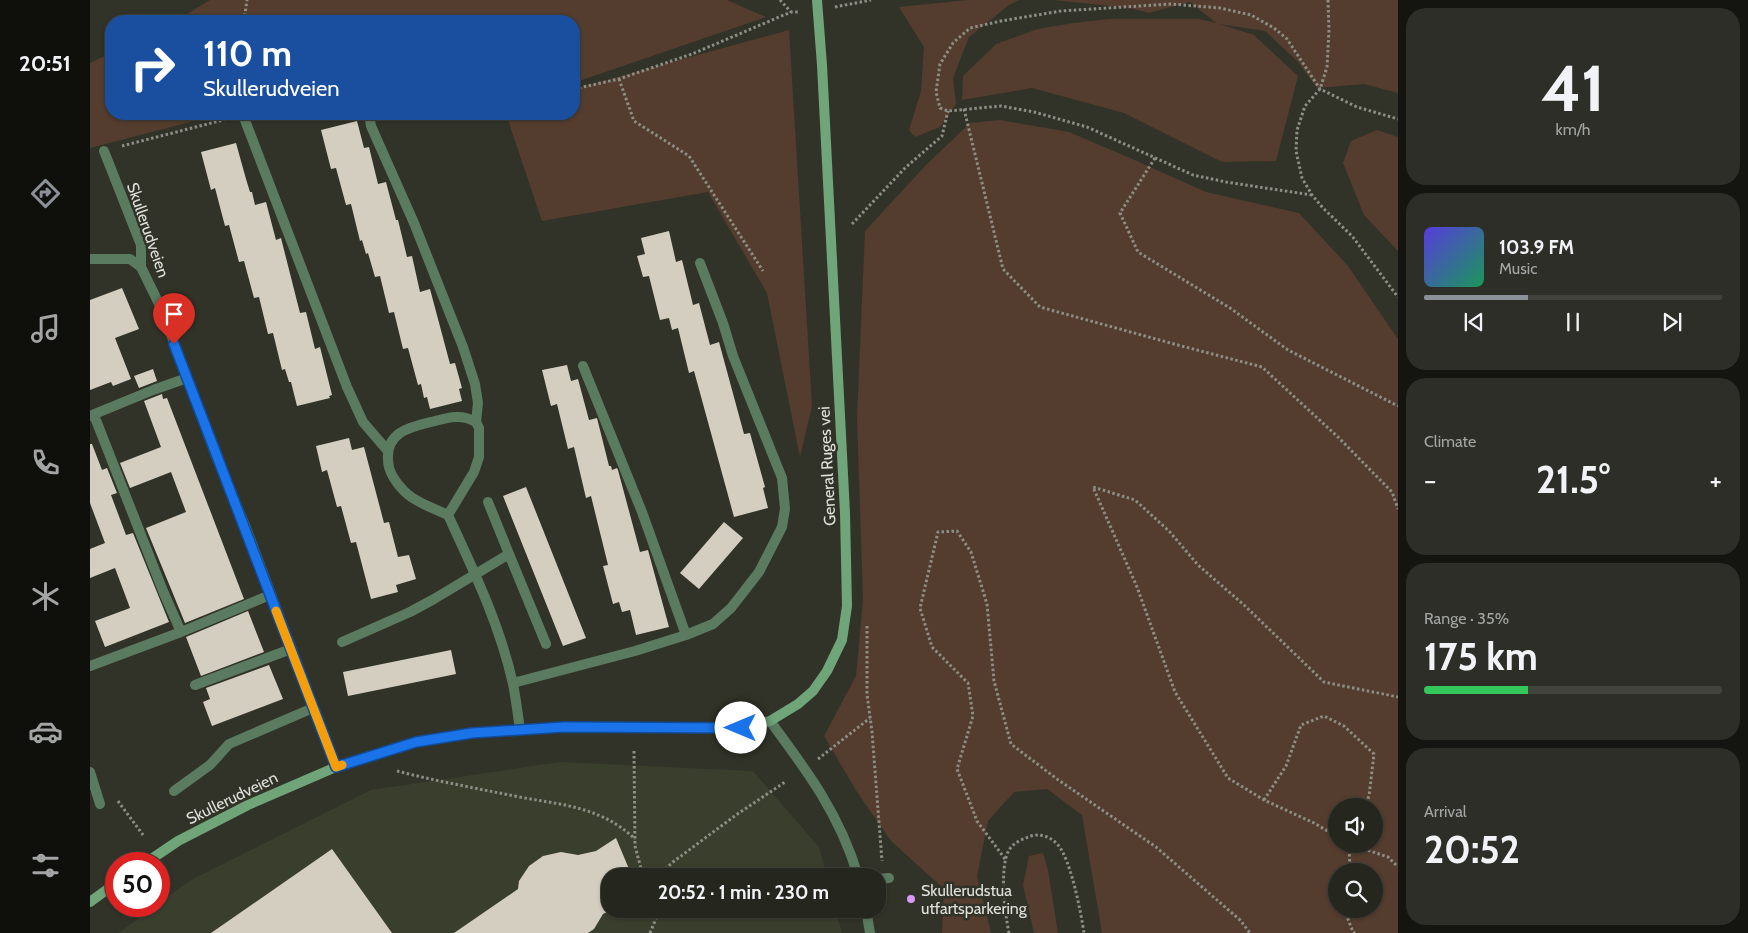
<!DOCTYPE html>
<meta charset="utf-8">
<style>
:root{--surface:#25261e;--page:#2d2e27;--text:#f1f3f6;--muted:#a3a5a4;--line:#42433c;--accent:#8c9099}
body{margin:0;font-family:Cabin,sans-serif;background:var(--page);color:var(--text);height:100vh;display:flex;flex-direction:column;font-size:19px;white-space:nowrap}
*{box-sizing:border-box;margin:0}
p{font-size:16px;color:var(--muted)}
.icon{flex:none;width:28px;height:28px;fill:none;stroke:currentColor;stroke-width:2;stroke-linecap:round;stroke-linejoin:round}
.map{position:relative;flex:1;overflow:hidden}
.drawer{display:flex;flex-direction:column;gap:8px;padding:8px;background:#141510;width:350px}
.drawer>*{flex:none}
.banner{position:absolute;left:15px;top:15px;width:475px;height:105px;border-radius:20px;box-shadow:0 1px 4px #0004,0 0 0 1px var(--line);background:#1a4fa0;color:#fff;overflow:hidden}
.buttons{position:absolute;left:1238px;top:798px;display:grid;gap:10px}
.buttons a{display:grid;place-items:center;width:55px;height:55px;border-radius:50%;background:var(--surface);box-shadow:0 1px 4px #0004,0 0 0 1px var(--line);font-size:25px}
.speed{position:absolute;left:15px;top:852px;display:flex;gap:10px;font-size:25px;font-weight:700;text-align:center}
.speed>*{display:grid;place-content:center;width:65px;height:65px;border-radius:50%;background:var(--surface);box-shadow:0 1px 4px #0004,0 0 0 1px var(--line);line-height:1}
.speed .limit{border:8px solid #d22;background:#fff;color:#111}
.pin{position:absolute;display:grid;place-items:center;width:42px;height:42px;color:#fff;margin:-51px -21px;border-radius:50% 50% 50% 0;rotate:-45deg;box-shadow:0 0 5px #0007}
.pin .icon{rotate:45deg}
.me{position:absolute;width:55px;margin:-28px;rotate:270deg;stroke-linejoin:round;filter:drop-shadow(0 0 4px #0008)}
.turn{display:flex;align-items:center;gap:18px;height:105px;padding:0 15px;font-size:22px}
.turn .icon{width:65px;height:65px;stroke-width:2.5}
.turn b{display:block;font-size:35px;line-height:42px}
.big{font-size:38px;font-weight:700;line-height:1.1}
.drawer .tile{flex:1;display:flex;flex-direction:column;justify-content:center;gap:8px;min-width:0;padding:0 18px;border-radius:20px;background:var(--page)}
.drawer .dial{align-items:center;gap:0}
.dial b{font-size:65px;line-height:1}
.song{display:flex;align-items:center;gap:15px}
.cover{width:60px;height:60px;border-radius:8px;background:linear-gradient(135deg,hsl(250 70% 55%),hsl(150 70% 35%))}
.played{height:5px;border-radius:2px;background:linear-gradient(90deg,var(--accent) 35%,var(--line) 35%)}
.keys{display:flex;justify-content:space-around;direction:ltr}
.heat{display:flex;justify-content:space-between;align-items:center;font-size:28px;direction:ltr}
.charge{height:8px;border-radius:4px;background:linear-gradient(90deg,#34c759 35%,var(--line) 0)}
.trip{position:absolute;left:511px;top:868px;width:285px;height:50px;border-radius:20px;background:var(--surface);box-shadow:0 1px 4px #0004,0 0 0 1px var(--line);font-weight:700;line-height:50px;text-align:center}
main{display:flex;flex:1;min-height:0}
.tabs{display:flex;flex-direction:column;width:90px;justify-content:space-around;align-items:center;background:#0f0f0c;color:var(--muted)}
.tabs .icon{width:35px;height:35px}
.tabs .selected{color:var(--accent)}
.tabs b{font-size:22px;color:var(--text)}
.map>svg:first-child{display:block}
.built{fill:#3a3e2d}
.green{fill:#543c2e;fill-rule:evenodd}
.building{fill:#d4cec1}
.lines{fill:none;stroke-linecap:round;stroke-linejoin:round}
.path{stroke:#8d8f86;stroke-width:3;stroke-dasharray:2.5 2.5;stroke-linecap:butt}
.service{stroke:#5b7b60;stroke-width:10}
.minor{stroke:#5b7b60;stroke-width:10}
.secondary{stroke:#70a479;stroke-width:10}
.route-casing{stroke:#114b97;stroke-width:12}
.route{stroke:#1a73e8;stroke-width:9}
.slow{stroke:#f59e0b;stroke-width:9}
.poi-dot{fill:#d99af7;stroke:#313328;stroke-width:2}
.labels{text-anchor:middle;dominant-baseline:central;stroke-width:5;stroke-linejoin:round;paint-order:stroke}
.street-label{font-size:16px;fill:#dfe1da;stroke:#313328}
.poi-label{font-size:16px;fill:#dfe1da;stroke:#313328;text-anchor:start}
</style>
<main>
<nav class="tabs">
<b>20:51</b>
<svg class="icon selected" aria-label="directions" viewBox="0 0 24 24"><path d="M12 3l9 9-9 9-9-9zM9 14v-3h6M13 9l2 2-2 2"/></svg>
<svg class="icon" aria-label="music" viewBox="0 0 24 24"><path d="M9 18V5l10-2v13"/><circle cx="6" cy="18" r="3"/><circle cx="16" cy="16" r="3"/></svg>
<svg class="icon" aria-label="phone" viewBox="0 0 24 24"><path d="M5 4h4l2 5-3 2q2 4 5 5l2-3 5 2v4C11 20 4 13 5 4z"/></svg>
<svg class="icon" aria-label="climate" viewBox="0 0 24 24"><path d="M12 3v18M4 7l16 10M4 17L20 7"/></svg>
<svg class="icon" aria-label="car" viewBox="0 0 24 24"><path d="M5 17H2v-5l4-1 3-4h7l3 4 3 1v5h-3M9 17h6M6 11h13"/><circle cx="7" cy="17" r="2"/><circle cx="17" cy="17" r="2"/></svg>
<svg class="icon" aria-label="filters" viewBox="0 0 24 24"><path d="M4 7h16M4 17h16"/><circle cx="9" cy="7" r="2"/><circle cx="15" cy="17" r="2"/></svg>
</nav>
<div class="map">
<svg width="1308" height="933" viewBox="0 0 1308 933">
<rect width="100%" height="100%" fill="#313328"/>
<path class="built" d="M 470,762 L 663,771 L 729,847 L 737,876 L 520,876 L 520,909 L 745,909 L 752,933 L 29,933 L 65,906 L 69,906 L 69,903 L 101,880 L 281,790 Z"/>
<path class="green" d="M 120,0 L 637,0 L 676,17 L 489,81 L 484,81 L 484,21 L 86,21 Z
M 878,0 L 929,0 L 919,5 L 879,37 L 863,78 L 866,104 L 850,127 L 825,137 L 819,130 L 831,91 L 834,47 L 809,7 Z
M 963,0 L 1308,0 L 1308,93 L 1274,84 L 1227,88 L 1208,62 L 1175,31 L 1129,24 L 1164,35 L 1208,76 L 1186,161 L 1132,162 L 1034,113 L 942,88 L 872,100 L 873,76 L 906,44 L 948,29 L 983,23 L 1019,19 L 1109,19 L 1126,23 L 1100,2 L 1059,13 L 1039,8 Z
M 699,30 L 722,406 L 710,457 L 677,293 L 618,192 L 452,221 L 416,114 L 484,114 L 484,89 Z
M 21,53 L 21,114 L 131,114 L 0,148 L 0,63 Z
M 910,120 L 979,132 L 1040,158 L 1116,192 L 1209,213 L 1258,266 L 1308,339 L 1308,933 L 1012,933 L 992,815 L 957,789 L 924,792 L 898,821 L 887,876 L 901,933 L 852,933 L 854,889 L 801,841 L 767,792 L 734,736 L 766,676 L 773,600 L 767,417 L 775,231 L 836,165 L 880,123 ZM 1246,806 L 1284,806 L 1284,844 L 1246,844 ZM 1246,871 L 1284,871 L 1284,909 L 1246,909 Z
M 1287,130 L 1308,137 L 1308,251 L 1274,215 L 1253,163 L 1261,141 Z
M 953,853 L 958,870 L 968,933 L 944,933 L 933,885 L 939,856 Z"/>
<path class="building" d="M 267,121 L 274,148 L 279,147 L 288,184 L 296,182 L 306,220 L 308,220 L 317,257 L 322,256 L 330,292 L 340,289 L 360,364 L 365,363 L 372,388 L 369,389 L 372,401 L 340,409 L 337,397 L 334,398 L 331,384 L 328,385 L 318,348 L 313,349 L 304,312 L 299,313 L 290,276 L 285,277 L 278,253 L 276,254 L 272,240 L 270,241 L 261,204 L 256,205 L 246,168 L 241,169 L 231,130 Z
M 146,143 L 156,179 L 160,192 L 162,192 L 165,205 L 176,202 L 186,240 L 191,238 L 210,313 L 216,312 L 225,349 L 230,347 L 242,395 L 239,396 L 240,398 L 207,406 L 201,382 L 199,382 L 195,369 L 192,370 L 183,333 L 178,334 L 169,297 L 164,298 L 154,261 L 149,262 L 139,225 L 135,226 L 125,188 L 121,190 L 111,152 Z
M 579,231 L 586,262 L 592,260 L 603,305 L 609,303 L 620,345 L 629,342 L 654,434 L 660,433 L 675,487 L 673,488 L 678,508 L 644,517 L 604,371 L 599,373 L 588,328 L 582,330 L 579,318 L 570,320 L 559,276 L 553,277 L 547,256 L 555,254 L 551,238 Z
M 32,288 L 49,329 L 25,338 L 41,379 L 23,386 L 21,382 L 0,390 L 0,300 Z
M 477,365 L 481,381 L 488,379 L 499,420 L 507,418 L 519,466 L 521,466 L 522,470 L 527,468 L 528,470 L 550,552 L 558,550 L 579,627 L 546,635 L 540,610 L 532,612 L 529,602 L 523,604 L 513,566 L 518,565 L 501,496 L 496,498 L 484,447 L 478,449 L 467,404 L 461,406 L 452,370 Z
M 63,369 L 67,381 L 49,388 L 44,376 Z
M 72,394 L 73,399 L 77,398 L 154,599 L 95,623 L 56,528 L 96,512 L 81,472 L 40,488 L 30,463 L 71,447 L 54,401 Z
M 259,438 L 262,450 L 274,447 L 294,523 L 299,522 L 308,557 L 319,555 L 326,579 L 306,585 L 308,592 L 281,599 L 266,542 L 261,543 L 251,506 L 247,507 L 237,470 L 232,472 L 226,446 Z
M 0,444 L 2,444 L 12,470 L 17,468 L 27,493 L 21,495 L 36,535 L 43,533 L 79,622 L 15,647 L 5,621 L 40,608 L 25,568 L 0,578 L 0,549 L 15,543 L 0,503 Z
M 436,487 L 496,638 L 473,646 L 413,496 Z
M 634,522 L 653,538 L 609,589 L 590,573 Z
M 158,611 L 174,652 L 111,676 L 96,637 Z
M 361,650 L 366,674 L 258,696 L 253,672 Z
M 179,665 L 193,699 L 122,726 L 113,702 L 120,699 L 116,688 Z
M 526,838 L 542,876 L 520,876 L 520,909 L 524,909 L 513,914 L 504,929 L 498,933 L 364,933 L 428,889 L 429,881 L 439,866 L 453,856 L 471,852 L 488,855 L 506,851 Z
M 242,849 L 302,933 L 121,933 Z"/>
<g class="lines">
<path class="path" d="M 690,0 L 701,12
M 1238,0 L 1239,30 L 1237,67 L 1230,89 L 1215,106 L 1207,130 L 1206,151 L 1212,178 L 1222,195 L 1233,208 L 1262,236 L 1308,297
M 745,7 L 781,0
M 154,21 L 157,0
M 529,79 L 544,121 L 599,156 L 673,271
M 484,89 L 529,79 L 602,54 L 701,12 L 709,12
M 874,109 L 913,269 L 950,307 L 1084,344 L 1172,367 L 1249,438 L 1302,492 L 1308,509
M 32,146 L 137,119
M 1065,158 L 1030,213 L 1048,252 L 1140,308 L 1198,350 L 1308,406
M 1222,195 L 1136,182 L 1103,175 L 997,127 L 944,112 L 911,106 L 858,111 L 850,108 L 846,92 L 850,64 L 863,43 L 880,28 L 911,21 L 971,11 L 1081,4 L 1130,8 L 1161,15 L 1184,28 L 1197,39 L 1230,89 L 1267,107 L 1308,119
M 762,224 L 816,167 L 852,136 L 858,111
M 777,626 L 777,694 L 782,732 L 792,861
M 544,751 L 545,846 L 553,876
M 728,759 L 780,718
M 307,771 C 346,781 385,788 424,796 C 469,805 509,805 545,839
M 1174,800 L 1196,766 L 1211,725 L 1234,716 L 1254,726 L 1284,754 L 1279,796 L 1275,806
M 28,801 L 53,835
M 1246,836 L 1224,823 L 1174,800 L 1138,778 L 1085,692 L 1047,587 L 1003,487 L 1045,500 L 1079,531 L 1108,565 L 1154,605 L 1234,682 L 1308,697
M 1259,844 L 1298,857 L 1308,867
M 1259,844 L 1260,871
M 915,859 L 887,821 L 867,769 L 883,716 L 878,683 L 842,647 L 830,608 L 848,532 L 867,531 L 881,552 L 897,604 L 904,681 L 921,744 L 967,779 L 1066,847 L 1150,920 L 1160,933
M 568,876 L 583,862 L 646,815 L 695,782
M 1254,909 L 1263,932 L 1265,933
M 560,933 L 570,909
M 919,933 C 915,914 909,867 919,850 C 924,842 933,839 941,836 C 951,833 961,837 968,845 C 981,860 991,913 994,933"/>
<path class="service" d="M 279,114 L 281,126 L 324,223 L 373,347 L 385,384 L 388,403 L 386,422 L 389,428 L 389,457 L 384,472 L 358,515
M 153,115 L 257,387 L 273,422 L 297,450
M 0,259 L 40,259 L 51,267
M 493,366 L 552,512 L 596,635
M 4,415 L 73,591 L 91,632
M 0,416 L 63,390 L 97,378
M 386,422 C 372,414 360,417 345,421 C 321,427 296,431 298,460 C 298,471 306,483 314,491 C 325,502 343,508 358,515 C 383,569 410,625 423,684 C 426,699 428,715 430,730
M 419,554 L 456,644
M 252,642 L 320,612 L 344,599 L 419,554 L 398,502
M 0,666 L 91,632 L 180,595
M 423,683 L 545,651 L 596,635 L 623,624 L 641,608 L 669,572 L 692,527 L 695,509 L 692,478 L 643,356 L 633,323 L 610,263
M 105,685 L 201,649
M 0,772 L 10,804
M 84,791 L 120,765 L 139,744 L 223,708
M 788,879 L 799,878"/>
<path class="minor" d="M 14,151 L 51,245 L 51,267 L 72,310 L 126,456 L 156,528 L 246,767
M 680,721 C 718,772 750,815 768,876
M 776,909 L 780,933"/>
<path class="secondary" d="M 54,864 L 88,841 L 158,805 L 246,767 L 326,742 L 382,733 L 474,727 L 651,728 L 680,721 L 708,704 L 723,691 L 737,671 L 752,640 L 757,606 L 755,513 L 732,65 L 727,0
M 0,902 L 26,883"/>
</g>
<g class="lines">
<g class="route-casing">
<path id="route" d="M 84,344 L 246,767 L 326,742 L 382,733 L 474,727 L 651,728"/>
</g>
<use href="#route" class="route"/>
<path class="slow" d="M 186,611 L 246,767 L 252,765"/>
</g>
<circle class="poi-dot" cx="821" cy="899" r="5"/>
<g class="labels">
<g class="street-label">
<text transform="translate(58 230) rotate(71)">Skullerudveien</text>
<text transform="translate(737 466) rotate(-93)">General Ruges vei</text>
<text transform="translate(142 798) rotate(-26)">Skullerudveien</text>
</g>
<g class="poi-label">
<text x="831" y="890">Skullerudstua<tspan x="831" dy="18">utfartsparkering</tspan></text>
</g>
</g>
</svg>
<div class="buttons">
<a><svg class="icon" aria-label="sound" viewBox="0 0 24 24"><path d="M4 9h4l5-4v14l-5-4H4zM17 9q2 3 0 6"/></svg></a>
<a><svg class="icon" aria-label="search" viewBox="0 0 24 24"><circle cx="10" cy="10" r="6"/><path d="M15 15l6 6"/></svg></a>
</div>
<div class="speed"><div class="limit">50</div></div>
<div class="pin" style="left:84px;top:344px;background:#d93025"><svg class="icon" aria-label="arrive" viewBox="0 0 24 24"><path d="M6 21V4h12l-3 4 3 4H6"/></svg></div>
<svg class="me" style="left:651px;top:728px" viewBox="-20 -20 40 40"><circle r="19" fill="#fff"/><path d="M0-13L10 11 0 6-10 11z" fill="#1a73e8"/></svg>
<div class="trip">20:52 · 1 min · 230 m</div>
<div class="banner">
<div class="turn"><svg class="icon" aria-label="right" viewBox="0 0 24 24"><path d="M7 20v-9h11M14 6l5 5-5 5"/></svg><div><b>110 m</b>Skullerudveien</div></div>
</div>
</div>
<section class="drawer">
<div class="tile dial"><b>41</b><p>km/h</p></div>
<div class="tile">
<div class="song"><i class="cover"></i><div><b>103.9 FM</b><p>Music</p></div></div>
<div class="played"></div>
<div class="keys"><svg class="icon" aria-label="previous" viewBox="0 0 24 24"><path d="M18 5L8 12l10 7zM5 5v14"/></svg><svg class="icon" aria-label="pause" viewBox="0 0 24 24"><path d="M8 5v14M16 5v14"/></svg><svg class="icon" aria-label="next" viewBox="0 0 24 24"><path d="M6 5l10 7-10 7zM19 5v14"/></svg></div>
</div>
<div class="tile"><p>Climate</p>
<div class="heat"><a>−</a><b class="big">21.5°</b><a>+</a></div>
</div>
<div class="tile"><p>Range · 35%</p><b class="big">175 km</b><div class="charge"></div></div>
<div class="tile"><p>Arrival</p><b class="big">20:52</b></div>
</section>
</main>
